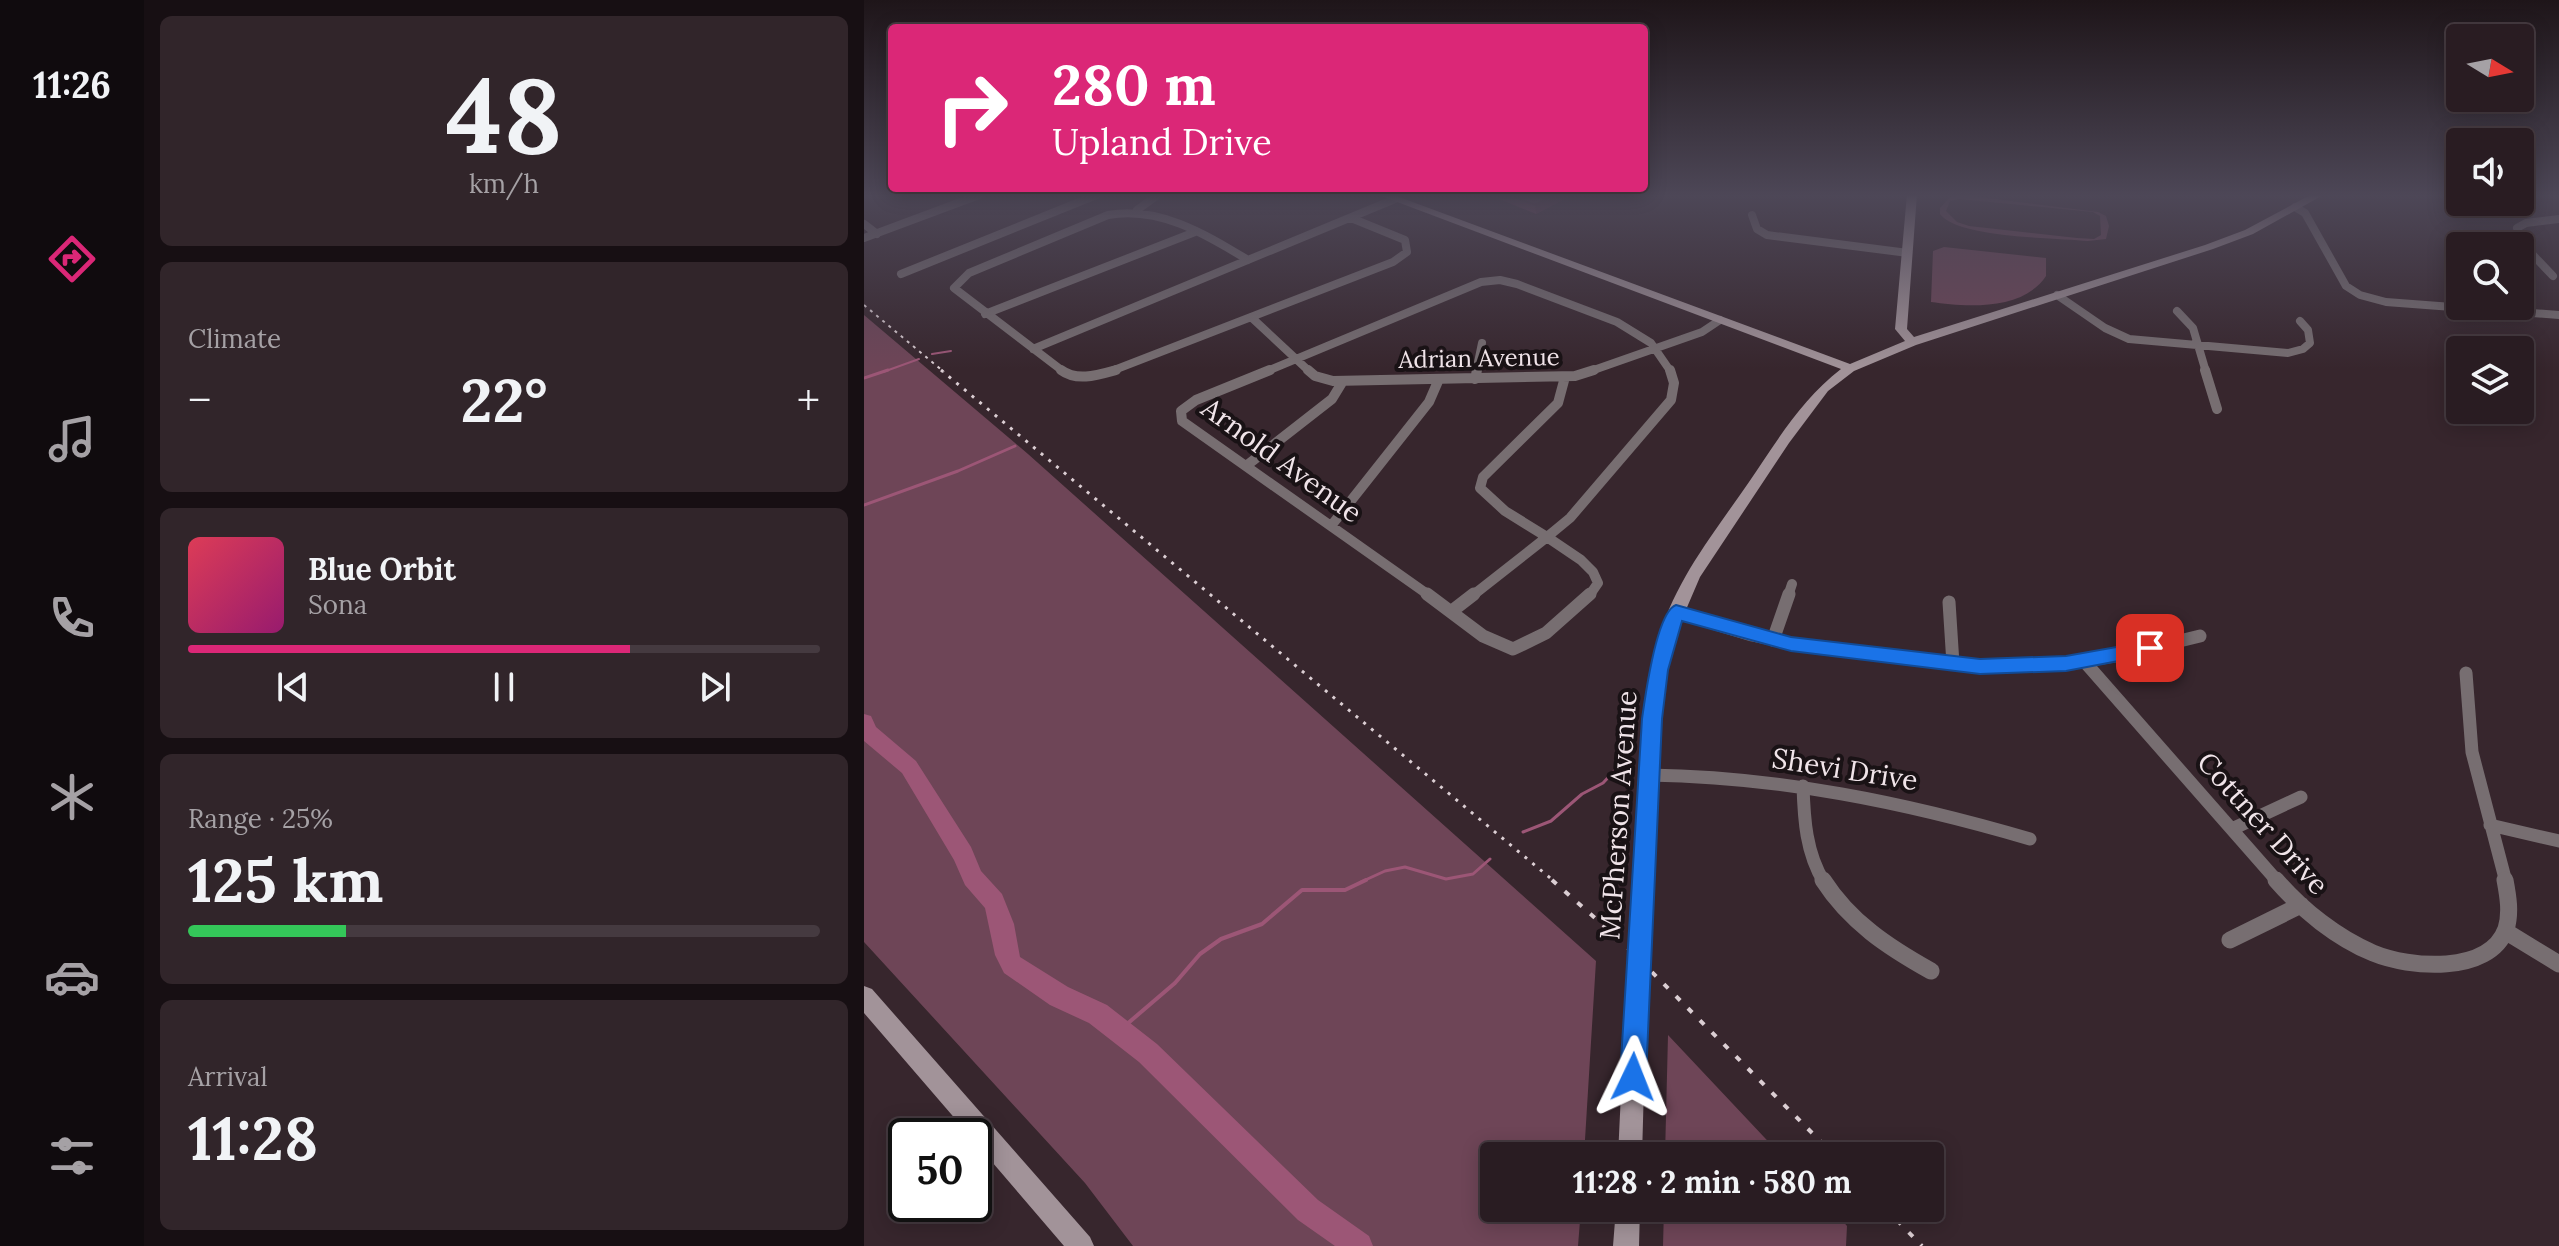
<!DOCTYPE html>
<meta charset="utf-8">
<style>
:root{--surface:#291c22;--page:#31252a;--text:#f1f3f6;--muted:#a5a1a5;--line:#453a40;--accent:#db2777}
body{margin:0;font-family:Lora,serif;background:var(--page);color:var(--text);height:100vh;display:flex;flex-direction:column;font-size:30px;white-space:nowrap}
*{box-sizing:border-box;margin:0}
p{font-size:26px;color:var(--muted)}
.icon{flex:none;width:44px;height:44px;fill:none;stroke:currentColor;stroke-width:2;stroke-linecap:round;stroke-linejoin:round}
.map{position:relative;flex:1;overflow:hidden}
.sheet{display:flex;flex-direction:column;gap:16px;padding:16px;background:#170f13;width:720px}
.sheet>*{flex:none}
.hud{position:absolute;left:24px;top:24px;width:760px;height:168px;border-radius:8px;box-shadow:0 4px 20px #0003,0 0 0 2px var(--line);background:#db2777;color:#fff;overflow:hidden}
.needle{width:52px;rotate:100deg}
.buttons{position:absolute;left:1582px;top:24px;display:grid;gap:16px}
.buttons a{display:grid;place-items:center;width:88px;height:88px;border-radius:8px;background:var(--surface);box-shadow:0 4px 20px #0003,0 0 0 2px var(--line);font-size:40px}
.speed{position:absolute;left:24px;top:1118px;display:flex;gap:16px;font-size:40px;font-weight:700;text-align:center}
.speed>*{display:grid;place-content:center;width:104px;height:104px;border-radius:50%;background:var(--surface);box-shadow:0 4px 20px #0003,0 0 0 2px var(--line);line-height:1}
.speed .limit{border:4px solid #111;border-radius:12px;background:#fff;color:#111}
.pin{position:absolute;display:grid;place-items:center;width:68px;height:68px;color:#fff;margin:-34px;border-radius:16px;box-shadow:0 4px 12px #0006}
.me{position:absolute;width:88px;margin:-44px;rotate:2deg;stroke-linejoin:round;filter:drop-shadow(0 0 6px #0008)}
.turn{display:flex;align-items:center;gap:28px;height:168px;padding:0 32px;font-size:36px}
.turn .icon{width:104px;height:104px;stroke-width:2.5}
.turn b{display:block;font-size:56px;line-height:68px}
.big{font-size:60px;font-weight:800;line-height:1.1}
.sheet .tile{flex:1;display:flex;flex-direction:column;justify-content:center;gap:12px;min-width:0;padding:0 28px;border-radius:12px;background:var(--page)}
.sheet .dial{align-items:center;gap:0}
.dial b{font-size:104px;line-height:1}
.song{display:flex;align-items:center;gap:24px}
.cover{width:96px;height:96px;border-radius:12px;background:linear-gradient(135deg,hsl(350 70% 55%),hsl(320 70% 35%))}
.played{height:8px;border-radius:4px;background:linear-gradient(90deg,var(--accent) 70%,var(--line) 70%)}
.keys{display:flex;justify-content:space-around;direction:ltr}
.heat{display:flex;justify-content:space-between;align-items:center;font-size:44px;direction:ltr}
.charge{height:12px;border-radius:6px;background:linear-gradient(90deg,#34c759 25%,var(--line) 0)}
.trip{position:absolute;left:616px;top:1142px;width:464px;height:80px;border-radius:8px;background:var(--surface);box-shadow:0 4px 20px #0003,0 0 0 2px var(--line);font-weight:800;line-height:80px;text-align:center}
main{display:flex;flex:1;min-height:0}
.dock{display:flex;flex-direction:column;width:144px;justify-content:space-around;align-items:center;background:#100b0e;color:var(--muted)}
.dock .icon{width:56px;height:56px}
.dock .on{color:var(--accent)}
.dock b{font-size:36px;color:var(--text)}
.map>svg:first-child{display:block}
.green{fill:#6e4557;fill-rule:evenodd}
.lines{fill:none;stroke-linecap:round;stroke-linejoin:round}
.stream-far2{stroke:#9c5676;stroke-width:2}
.stream-far1{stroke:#9c5676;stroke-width:3}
.stream{stroke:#9c5676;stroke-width:4}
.river{fill:#9c5676;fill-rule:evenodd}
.street-far3{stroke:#776e71;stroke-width:8}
.street-far2{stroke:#776e71;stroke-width:10}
.street-far1{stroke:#776e71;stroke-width:13}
.street{stroke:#776e71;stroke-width:17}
.secondary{fill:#a29399;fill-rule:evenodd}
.rail-far2{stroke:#dbced3;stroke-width:2;stroke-dasharray:3 5;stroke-linecap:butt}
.rail-far1{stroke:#dbced3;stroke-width:3;stroke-dasharray:3 7;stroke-linecap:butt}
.rail{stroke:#dbced3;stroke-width:4;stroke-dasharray:6 11;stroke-linecap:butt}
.secondary-bridge-far1{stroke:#a29399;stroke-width:18}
.secondary-bridge{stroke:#a29399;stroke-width:22}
.wall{fill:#713652}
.shaded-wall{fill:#5c2c42}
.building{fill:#833f5f;stroke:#5c2c42;stroke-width:2}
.route{fill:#1a73e8;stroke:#114b97;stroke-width:2}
.labels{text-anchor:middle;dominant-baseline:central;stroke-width:8;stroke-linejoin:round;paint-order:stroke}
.far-street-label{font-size:24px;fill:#f0e4e9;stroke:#191215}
.street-label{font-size:28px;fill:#f0e4e9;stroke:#191215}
</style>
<main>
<nav class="dock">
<b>11:26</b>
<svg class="icon on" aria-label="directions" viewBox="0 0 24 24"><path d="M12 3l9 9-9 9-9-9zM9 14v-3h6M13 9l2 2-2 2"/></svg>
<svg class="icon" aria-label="music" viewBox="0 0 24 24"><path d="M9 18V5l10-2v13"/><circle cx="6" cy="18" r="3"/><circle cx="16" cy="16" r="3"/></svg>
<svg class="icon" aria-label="phone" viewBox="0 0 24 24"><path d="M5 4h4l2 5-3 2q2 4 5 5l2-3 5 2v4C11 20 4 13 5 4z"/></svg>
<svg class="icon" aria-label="climate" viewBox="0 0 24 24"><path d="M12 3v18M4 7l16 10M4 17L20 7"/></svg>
<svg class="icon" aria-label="car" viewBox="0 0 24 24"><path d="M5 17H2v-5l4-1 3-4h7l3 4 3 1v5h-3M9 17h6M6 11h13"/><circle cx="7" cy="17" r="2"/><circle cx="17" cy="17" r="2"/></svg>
<svg class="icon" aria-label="filters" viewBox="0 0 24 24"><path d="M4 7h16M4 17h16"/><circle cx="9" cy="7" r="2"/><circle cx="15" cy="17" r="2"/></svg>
</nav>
<section class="sheet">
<div class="tile dial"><b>48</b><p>km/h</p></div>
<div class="tile"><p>Climate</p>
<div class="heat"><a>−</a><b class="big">22°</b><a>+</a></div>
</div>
<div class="tile">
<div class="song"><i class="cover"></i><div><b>Blue Orbit</b><p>Sona</p></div></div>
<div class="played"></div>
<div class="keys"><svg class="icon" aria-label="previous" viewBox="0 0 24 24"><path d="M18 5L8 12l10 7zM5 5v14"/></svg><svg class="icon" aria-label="pause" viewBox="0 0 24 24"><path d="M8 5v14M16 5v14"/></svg><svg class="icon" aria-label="next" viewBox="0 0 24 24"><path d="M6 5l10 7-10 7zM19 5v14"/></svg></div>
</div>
<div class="tile"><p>Range · 25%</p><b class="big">125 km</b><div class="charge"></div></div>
<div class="tile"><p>Arrival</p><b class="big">11:28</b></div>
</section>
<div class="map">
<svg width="1695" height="1246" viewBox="0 0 1695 1246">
<rect width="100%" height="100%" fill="#37262d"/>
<path class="green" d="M 1100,195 L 1234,212 L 1242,216 L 1245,226 L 1242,239 L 1224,241 C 1193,238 1093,238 1076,214 L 1076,208 L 1086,197 ZM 1095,199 L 1229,212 L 1236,216 L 1237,235 L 1230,239 L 1213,238 L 1105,226 L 1093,222 L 1082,211 L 1086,201 Z
M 1080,247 L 1182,258 L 1182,276 C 1159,311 1102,307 1067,302 L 1069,251 Z
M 0,315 L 164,454 L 732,961 L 720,1156 L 630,1156 L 630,1208 L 717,1208 L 714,1246 L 269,1246 L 221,1183 L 0,942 Z
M 804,1035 L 918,1156 L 801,1156 Z
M 800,1208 L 967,1208 L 983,1226 L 982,1246 L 799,1246 Z"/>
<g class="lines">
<path class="stream-far2" d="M 68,354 L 87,351
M 19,372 L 55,359"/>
<path class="stream-far1" d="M 0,378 L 24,370
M 0,505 L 94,471 L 151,446
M 659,832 L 687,821 L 718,794 L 739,783 L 753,768
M 497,882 L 521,871 L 541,867 L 582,879 L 609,874 L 626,859"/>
<path class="stream" d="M 256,1030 L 311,983 L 336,954 L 357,939 L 398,924 L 438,890 L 481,890 L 502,880"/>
<path class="river" d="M 0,714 L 7,716 L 12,727 L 52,761 L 107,847 L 117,871 L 138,894 L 150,924 L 156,957 L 204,987 L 243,1005 L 293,1044 L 454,1200 L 505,1236 L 509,1246 L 471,1246 L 434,1220 L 275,1062 L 225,1023 L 186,1005 L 140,973 L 131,955 L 121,908 L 101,885 L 90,860 L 38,773 L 0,741 Z"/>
<path class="street-far3" d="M 1431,207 L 1441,213 L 1482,286 L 1496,295 L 1522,302 L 1695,315
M 273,210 L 295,194
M 888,215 L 893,229 L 903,235 L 1044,253
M 0,224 L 13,234
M 0,238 L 118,194
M 37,274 L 235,194
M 1689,276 L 1668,254 L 1653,228 L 1662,223 L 1695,219
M 1193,295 L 1241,328 L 1265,339 L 1424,353 L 1439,349 L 1446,343 L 1444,330 L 1436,321
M 1313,311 L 1329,328 L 1342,372
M 121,314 L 331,232
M 387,317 L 446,372
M 169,349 L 531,199
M 200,372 L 90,288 L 105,273 L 244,215 C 296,206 341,234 384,260
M 245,372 L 529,262 L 543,252 L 541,240 L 487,218
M 401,372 L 617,282 L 636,280 L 653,284 L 753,322 L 787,343 L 807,372
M 612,372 L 618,343
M 724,372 L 838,332 L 856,320"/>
<path class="street-far2" d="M 197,370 C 213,382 234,375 252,370
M 406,370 L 332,400 L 317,411 L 318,421 L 566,596
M 444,370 L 451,376 L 469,381 L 711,376 L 730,370
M 1341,370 L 1353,409
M 611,379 L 613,370
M 382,466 L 468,399 L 479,381
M 467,526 L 565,402 L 575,379
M 683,537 L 717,560 L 729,572 L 734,583 L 725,596
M 683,537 L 641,511 L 616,488 L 619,477 L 694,403 L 701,377
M 683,537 L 706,518 L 807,400 L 810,383 L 806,370
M 608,596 L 683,537
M 924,596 L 928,584"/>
<path class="street-far1" d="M 563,594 L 619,636 L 649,649 L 682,633 L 726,594
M 1085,602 L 1089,664
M 588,611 L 610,594
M 812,612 L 888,635 L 946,647 L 1116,667 L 1202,664 L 1262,654 L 1336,636
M 909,640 L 925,594
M 1220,661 L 1414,882
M 1602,673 L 1608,752 L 1642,882
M 785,775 C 916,777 1040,802 1166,839
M 939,786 C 940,819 942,853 960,882
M 1626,825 L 1695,841
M 1368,829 L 1437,797"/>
<path class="street" d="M 959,880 C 986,922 1024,947 1067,971
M 1412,880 C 1438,910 1473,938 1509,953 C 1545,968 1625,975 1642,929 C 1647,913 1644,896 1641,880
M 1641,931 L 1695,964
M 1366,940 L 1437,905"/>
<path class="secondary" d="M 512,194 L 527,194 L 986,364 L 1041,341 L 1031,329 L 1043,194 L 1053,194 L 1043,329 L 1050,337 L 1341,245 L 1381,230 L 1448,194 L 1461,194 L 1389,234 L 1349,249 L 1052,345 L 990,371 L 964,391 L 925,443 L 836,577 L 812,633 L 799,693 L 789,871 L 786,877 L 779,880 L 772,877 L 769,871 C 775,793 772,709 796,634 C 813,578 852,530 885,482 C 912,442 938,399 977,369 Z
M 0,986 L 8,989 L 226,1237 L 230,1246 L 200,1246 L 110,1141 L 110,1136 L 106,1136 L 0,1013 Z
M 770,1040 L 778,1043 L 781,1051 L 778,1156 L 754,1156 L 759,1051 L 762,1043 Z
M 752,1208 L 776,1208 L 775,1246 L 749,1246 Z"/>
<path class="rail-far2" d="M 0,305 L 80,372"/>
<path class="rail-far1" d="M 77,370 L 691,882"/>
<path class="rail" d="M 688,880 L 757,941 L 971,1156
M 1021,1208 L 1058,1246"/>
<path class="secondary-bridge-far1" d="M 778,882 L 779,871"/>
<path class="secondary-bridge" d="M 770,1051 L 779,880"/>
</g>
<path class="wall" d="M 623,194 L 710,194 L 672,214 Z"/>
<path class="shaded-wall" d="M 692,194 L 710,194 L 672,214 L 671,205 Z"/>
<path class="building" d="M 643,194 L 692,194 L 671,205 Z"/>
<linearGradient id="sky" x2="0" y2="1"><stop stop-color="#1e1519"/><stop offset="0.53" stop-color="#4d4757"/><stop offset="1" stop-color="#4d4757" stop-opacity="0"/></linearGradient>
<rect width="1695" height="369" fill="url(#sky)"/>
<path class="route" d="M 812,605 L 927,637 L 1116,659 L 1202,656 L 1286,641 L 1296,648 L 1286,655 L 1202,671 L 1116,674 L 927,651 L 818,621 L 804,670 L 798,719 L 782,1077 L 779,1087 L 769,1090 L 760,1087 L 756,1077 L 778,719 C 781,698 792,612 812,605 Z"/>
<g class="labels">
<g class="far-street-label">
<text transform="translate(615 358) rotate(-1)">Adrian Avenue</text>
</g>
<g class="street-label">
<text transform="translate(418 460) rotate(36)">Arnold Avenue</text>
<text transform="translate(981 769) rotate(9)">Shevi Drive</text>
<text transform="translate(754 815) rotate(-86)">McPherson Avenue</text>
<text transform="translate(1399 823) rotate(48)">Cottner Drive</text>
</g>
</g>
</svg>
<div class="buttons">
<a><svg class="needle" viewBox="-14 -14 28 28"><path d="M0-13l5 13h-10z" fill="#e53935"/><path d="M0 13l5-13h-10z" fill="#a5a1a5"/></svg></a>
<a><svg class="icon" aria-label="sound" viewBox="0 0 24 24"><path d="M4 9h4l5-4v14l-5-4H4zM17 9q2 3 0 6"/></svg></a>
<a><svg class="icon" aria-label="search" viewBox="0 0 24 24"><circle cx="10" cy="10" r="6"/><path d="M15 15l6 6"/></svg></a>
<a><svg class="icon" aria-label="layers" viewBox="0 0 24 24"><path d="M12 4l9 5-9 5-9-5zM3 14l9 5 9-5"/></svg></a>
</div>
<div class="speed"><div class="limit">50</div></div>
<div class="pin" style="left:1286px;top:648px;background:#d93025"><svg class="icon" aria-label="arrive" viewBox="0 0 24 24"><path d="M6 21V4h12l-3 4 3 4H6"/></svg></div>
<svg class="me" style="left:769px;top:1077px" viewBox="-20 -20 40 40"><path d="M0-17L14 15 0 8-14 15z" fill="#1a73e8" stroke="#fff" stroke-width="4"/></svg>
<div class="trip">11:28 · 2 min · 580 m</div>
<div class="hud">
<div class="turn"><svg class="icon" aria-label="right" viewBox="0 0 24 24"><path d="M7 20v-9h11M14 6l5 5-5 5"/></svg><div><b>280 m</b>Upland Drive</div></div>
</div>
</div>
</main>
